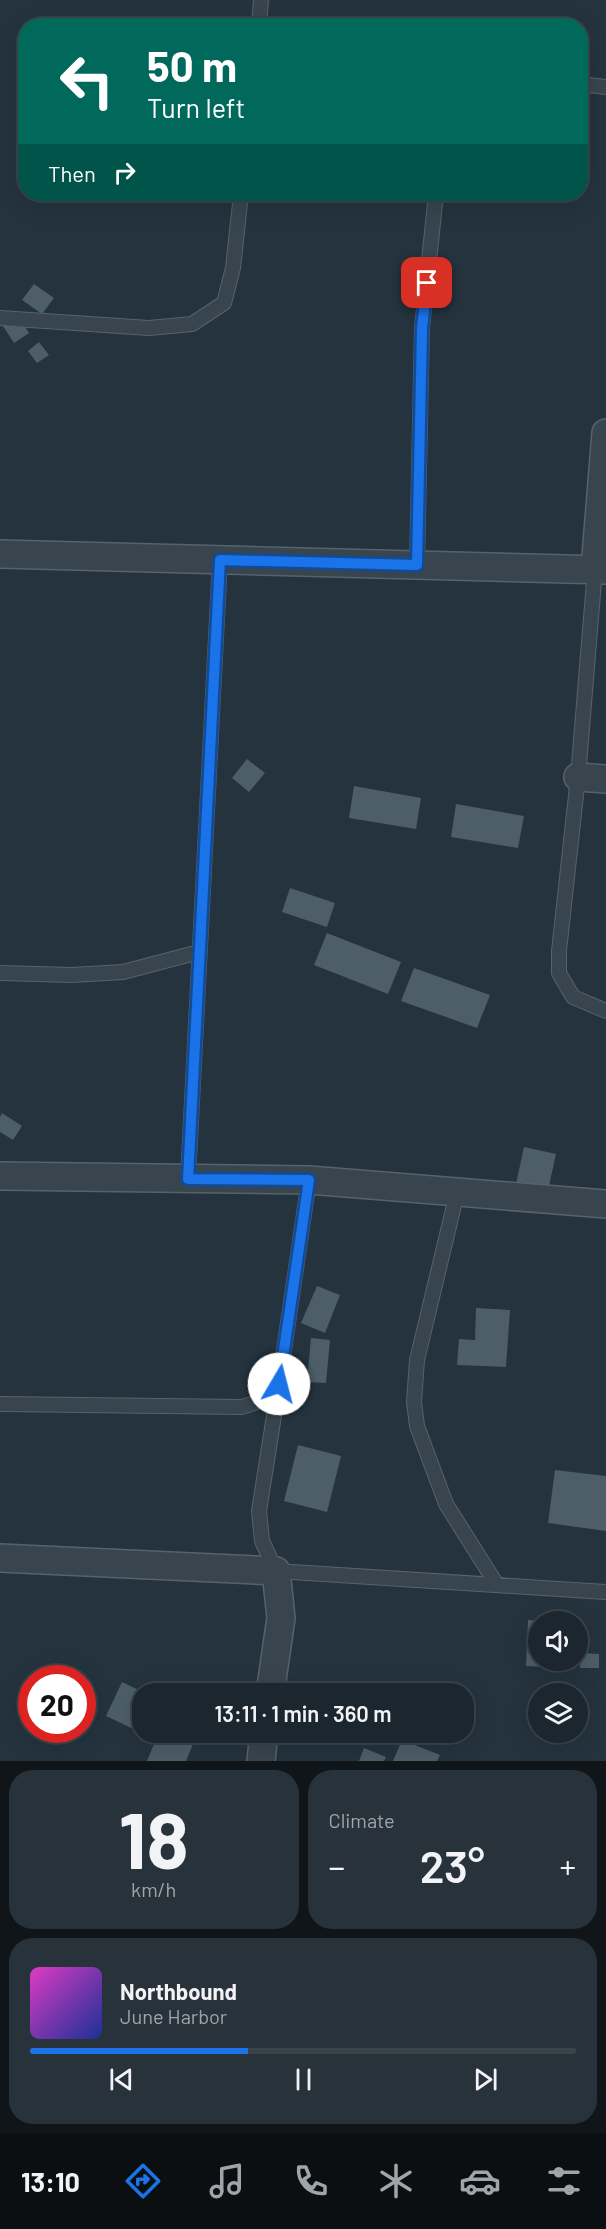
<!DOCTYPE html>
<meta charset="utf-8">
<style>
:root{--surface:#1b262e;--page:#28323a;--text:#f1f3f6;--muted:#a0a5aa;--line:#39434a;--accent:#1a73e8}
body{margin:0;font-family:Barlow,sans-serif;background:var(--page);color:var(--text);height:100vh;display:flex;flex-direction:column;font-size:22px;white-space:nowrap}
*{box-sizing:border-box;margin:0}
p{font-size:20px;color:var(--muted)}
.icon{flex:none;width:33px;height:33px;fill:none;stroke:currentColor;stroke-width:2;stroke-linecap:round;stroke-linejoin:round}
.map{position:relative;height:1761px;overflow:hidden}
.side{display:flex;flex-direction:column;gap:9px;padding:9px;background:#0f1519;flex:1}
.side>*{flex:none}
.guide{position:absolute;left:18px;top:18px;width:570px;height:183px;border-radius:24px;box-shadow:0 6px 24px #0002,0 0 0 2px var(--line);background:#00695c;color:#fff;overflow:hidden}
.controls{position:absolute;left:528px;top:1611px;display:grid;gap:12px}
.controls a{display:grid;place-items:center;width:60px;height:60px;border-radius:50%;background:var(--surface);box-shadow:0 6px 24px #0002,0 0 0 2px var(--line);font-size:30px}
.speed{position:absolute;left:18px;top:1665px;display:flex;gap:12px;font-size:30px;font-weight:700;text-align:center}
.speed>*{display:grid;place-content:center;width:78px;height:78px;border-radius:50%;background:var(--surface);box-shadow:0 6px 24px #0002,0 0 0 2px var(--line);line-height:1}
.speed .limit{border:9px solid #d22;background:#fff;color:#111}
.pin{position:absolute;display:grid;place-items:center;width:51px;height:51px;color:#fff;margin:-26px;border-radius:12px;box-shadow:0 3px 9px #0006}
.me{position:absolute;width:66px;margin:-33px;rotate:8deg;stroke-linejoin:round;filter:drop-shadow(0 0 4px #0008)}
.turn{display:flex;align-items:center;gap:21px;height:126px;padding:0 30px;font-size:27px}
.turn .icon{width:78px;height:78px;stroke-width:2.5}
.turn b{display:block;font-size:42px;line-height:51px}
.then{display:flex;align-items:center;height:57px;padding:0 30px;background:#0003;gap:12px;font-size:22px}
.big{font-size:45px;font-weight:600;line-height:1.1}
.side .card{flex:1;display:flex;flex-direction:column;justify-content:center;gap:9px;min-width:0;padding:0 21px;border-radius:24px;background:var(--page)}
.side .dial{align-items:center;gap:0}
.dial b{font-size:78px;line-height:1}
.song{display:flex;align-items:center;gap:18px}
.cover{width:72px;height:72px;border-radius:9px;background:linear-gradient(135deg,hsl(310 70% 55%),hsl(230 70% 35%))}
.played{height:6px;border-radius:3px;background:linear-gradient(90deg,var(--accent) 40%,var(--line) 40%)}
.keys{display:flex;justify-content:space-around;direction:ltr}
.heat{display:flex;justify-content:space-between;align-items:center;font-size:33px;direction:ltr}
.side .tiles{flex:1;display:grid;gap:9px;grid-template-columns:1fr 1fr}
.card:last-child{grid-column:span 2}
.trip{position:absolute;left:132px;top:1683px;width:342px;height:60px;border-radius:24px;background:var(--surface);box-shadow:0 6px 24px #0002,0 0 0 2px var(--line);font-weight:600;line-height:60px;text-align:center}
.tabs{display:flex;height:96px;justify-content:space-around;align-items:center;background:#0b0f12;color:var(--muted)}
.tabs .icon{width:42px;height:42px}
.tabs .current{color:var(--accent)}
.tabs b{font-size:27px;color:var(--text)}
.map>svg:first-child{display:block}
.building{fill:#4d5e69}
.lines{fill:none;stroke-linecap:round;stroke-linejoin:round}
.lane-casing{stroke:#56636c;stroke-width:16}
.street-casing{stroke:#56636c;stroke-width:30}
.lane{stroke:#38454e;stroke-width:14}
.street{stroke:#38454e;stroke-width:27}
.route-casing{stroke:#114b97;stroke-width:15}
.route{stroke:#1a73e8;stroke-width:10}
</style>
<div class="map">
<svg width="606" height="1761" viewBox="0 0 606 1761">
<rect width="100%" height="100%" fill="#24333e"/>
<path class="building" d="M 164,194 L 178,194 L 172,200 Z
M 34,284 L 54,298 L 42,314 L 22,300 Z
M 16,313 L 29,333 L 14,343 L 1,323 Z
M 39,342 L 49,355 L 37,363 L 28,351 Z
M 247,759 L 265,773 L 249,792 L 232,778 Z
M 354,786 L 421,798 L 416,829 L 349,818 Z
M 456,804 L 524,816 L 518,848 L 451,837 Z
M 290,888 L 335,903 L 327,927 L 282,912 Z
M 327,933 L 401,962 L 388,994 L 314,965 Z
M 414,968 L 490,995 L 477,1028 L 401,1001 Z
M 2,1113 L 22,1126 L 13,1140 L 0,1132 L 0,1117 Z
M 524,1147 L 556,1154 L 543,1213 L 511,1207 Z
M 317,1286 L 340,1295 L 325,1333 L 301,1323 Z
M 476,1308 L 510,1310 L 506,1367 L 457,1365 L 459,1339 L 475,1340 Z
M 311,1338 L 330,1340 L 326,1383 L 307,1382 Z
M 298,1445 L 341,1456 L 327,1512 L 284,1501 Z
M 555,1470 L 606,1476 L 606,1531 L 548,1523 Z
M 528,1620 L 538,1621 L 538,1660 L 549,1660 L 549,1667 L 526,1666 Z
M 581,1653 L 599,1654 L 599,1668 L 580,1668 Z
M 122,1682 L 147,1694 L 142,1694 L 142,1733 L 106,1716 Z
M 159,1732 L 198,1732 L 186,1761 L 147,1761 Z
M 402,1740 L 440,1755 L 437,1761 L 393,1761 Z
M 364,1748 L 386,1757 L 384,1761 L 359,1761 Z"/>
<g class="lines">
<g class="lane-casing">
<path id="lane" d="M 259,26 L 261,0
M 580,84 L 606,87
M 0,318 L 149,328 L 192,324 L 224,303 L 233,268 L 241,194
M 417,565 L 422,328 L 436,194
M 595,569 L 578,777 L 559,951 L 559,973 L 573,997 L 606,1011
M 0,973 L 72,975 L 123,972 L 199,952
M 188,1179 L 220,560
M 457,1193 L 417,1360 L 414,1402 L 417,1426 L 446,1504 L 497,1585
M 279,1384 L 259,1511 L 262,1541 L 276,1571 L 606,1592
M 0,1404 L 242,1407 L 266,1399 L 279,1384 L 309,1180"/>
</g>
<g class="street-casing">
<path id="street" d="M 0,554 L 606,570
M 595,569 L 606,433
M 578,777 L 606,779
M 0,1176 L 309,1180 L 606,1204
M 0,1558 L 276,1571 L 281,1618 L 270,1694
M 261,1761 L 264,1732"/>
</g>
<use href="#lane" class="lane"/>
<use href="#street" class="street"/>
</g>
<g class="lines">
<g class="route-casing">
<path id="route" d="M 279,1384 L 309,1180 L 188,1179 L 220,560 L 417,565 L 422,328 L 427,283"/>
</g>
<use href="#route" class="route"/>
</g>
</svg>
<div class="controls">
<a><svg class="icon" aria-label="sound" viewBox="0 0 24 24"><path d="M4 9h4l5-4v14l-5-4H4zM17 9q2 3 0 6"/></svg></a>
<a><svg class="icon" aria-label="layers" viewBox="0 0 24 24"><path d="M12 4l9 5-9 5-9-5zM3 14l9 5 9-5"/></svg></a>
</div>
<div class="speed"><div class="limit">20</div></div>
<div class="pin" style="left:427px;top:283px;background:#d93025"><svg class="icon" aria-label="arrive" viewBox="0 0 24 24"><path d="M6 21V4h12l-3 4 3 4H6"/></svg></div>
<svg class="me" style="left:279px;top:1384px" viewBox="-20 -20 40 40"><circle r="19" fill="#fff"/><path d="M0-13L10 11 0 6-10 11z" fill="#1a73e8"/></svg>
<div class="trip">13:11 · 1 min · 360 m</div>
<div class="guide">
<div class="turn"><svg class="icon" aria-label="left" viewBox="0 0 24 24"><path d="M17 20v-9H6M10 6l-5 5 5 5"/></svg><div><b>50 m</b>Turn left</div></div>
<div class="then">Then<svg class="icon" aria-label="right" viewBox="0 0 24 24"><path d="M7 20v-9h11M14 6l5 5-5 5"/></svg></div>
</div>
</div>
<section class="side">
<div class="tiles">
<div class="card dial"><b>18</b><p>km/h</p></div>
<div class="card"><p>Climate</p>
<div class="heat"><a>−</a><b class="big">23°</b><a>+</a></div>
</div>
<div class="card">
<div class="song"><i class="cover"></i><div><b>Northbound</b><p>June Harbor</p></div></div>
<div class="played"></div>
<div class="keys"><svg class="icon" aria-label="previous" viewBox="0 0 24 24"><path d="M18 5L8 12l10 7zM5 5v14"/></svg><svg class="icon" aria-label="pause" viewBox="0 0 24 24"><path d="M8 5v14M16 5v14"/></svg><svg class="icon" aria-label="next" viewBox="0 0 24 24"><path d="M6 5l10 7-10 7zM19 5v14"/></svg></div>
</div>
</div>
</section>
<nav class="tabs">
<b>13:10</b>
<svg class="icon current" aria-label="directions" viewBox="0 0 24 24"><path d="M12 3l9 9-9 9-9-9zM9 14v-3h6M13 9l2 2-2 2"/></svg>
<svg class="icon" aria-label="music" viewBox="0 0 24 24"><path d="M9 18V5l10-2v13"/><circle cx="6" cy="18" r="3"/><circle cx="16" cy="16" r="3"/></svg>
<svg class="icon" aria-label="phone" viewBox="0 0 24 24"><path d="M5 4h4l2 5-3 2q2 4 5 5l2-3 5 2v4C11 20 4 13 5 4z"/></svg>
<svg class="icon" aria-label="climate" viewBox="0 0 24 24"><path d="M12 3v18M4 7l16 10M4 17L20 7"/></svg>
<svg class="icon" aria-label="car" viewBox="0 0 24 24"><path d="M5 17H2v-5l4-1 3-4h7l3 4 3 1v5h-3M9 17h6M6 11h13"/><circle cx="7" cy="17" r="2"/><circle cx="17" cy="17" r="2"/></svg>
<svg class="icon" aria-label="filters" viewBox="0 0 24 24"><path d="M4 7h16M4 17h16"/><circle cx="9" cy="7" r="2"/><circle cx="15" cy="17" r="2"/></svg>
</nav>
